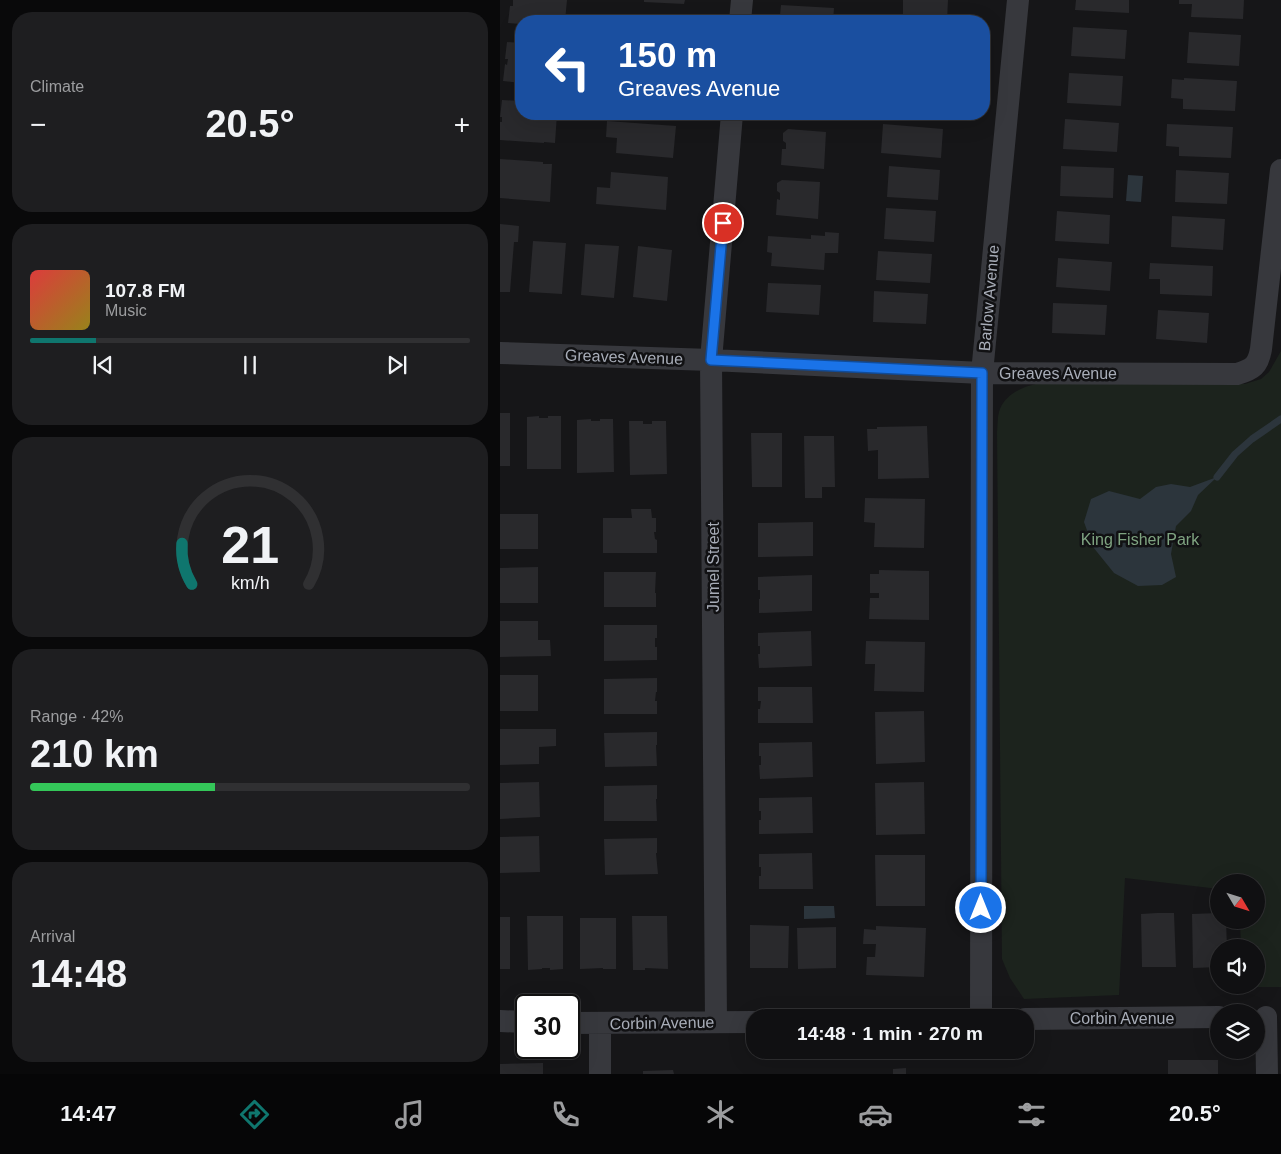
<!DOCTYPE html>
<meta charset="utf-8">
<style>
:root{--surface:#101012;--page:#1e1e20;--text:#f1f3f6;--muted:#9c9d9f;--line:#303032;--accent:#0f766e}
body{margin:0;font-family:Helvetica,sans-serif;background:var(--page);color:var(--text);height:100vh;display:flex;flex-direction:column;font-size:19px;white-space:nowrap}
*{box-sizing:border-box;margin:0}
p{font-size:16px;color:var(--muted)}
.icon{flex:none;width:28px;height:28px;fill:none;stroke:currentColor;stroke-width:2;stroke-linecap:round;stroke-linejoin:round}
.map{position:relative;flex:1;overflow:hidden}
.drawer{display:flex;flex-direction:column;gap:12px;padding:12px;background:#09090a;width:500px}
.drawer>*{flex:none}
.top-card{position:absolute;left:15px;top:15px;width:475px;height:105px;border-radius:20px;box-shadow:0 5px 20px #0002,0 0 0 1px var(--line);background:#1a4fa0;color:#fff;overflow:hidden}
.needle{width:32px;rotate:128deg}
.fabs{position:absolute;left:710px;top:874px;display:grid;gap:10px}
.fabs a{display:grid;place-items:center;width:55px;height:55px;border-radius:50%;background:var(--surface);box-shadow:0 5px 20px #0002,0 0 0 1px var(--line);font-size:25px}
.speed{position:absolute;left:15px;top:994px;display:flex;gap:10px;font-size:25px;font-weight:700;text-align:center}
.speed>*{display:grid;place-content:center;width:65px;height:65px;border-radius:50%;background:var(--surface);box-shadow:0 5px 20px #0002,0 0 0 1px var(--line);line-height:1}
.speed .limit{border:2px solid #111;border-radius:8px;background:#fff;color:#111}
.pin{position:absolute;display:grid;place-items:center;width:42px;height:42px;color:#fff;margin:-21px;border:2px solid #fff;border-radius:50%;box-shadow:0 1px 5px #0007}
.me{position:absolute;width:55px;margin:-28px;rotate:0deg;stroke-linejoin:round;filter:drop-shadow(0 0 4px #0008)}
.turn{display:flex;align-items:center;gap:18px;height:105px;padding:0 20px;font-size:22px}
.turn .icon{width:65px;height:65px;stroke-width:2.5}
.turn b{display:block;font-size:35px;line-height:42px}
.big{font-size:38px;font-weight:600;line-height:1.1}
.drawer .tile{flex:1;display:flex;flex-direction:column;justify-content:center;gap:8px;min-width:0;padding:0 18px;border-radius:20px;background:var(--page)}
.drawer .dial{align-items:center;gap:0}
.dial svg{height:130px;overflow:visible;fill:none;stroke:var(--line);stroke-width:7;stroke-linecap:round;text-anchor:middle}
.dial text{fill:var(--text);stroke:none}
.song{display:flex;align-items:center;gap:15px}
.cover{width:60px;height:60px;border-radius:8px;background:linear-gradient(135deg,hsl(0 70% 55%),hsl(50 70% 35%))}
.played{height:5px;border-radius:2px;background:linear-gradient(90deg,var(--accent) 15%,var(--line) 15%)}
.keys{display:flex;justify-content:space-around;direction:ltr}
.heat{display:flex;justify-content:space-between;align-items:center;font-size:28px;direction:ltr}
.charge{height:8px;border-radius:4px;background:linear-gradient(90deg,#34c759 42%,var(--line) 0)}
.trip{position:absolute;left:246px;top:1009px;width:288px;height:50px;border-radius:20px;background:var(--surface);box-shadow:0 5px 20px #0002,0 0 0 1px var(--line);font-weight:600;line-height:50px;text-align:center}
.tabs{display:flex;height:80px;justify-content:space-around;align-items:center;background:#060607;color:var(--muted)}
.tabs .icon{width:35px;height:35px}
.tabs .selected{color:var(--accent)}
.tabs b{font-size:22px;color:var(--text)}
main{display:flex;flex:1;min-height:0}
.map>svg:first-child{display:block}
.green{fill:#1c231d}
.water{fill:#2c353c}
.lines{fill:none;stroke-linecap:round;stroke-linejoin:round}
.stream{stroke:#2c353c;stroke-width:7}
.building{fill:#29292c}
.street{stroke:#37383d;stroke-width:22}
.route-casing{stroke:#114b97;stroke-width:12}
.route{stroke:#1a73e8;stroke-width:9}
.labels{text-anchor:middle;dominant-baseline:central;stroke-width:5;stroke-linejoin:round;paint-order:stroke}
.street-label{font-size:16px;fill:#a8adb8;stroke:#111113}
.park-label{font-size:16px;fill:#7fa381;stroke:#111113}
</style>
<main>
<section class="drawer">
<div class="tile"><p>Climate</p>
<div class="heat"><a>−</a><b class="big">20.5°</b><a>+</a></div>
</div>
<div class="tile">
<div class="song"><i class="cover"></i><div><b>107.8 FM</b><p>Music</p></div></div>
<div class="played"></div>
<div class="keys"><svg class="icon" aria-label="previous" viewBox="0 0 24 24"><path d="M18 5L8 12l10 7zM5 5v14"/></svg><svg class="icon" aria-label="pause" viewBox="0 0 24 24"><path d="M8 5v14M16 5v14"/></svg><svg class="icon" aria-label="next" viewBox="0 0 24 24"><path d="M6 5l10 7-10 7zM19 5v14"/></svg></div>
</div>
<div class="tile dial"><svg viewBox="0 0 100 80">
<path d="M14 69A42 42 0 1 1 86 69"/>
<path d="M14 69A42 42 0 0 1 8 44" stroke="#0f766e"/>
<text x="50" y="56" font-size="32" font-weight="700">21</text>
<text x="50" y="72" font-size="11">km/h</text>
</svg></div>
<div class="tile"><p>Range · 42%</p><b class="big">210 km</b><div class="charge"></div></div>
<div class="tile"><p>Arrival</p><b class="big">14:48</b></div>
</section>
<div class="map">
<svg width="781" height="1074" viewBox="0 0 781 1074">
<rect width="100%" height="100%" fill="#161618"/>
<path class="green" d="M 781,351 L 781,987 L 743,987 L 743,985 L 756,985 L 756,948 L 741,947 L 740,920 L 756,920 L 756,882 L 719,882 L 719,889 L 625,878 L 619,995 L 524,999 L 510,978 L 502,959 L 497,432 C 498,425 497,416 500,409 C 509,387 537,383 558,380 L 745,384 L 761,379 L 769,372 Z"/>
<path class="water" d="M 628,175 L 643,176 L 641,202 L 626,201 Z
M 717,477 L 698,495 L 691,511 L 676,526 L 671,554 L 676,577 L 662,585 L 638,586 L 614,573 L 593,547 L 584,522 L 591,499 L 609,491 L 640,499 L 656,487 L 671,484 L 690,487 Z
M 304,906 L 334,906 L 335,918 L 304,919 Z"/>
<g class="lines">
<path class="stream" d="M 717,477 L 735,454 L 752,439 L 781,419"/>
</g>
<path class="building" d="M 13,0 L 67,0 L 65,21 L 21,21 L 21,24 L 8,23 L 10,6 L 13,6 Z
M 144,0 L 185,0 L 184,4 L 144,2 Z
M 403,0 L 448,0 L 447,21 L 403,21 Z
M 576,0 L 629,0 L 629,13 L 575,10 Z
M 679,0 L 744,0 L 743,19 L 691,17 L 692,4 L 679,4 Z
M 281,5 L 334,8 L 333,21 L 286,21 L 286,15 L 280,15 Z
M 573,27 L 627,30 L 625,59 L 571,56 Z
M 689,32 L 741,35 L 739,66 L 687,63 Z
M 7,42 L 21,43 L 21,83 L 3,81 L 5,64 L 7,65 L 8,59 L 5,59 Z
M 569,73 L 623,76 L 621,106 L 567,103 Z
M 684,78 L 737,81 L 735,111 L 683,109 L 683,99 L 671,98 L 672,79 L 684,80 Z
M 2,100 L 21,101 L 21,114 L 57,114 L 55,143 L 44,142 L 44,143 L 0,140 L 0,122 L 2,122 L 2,117 L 0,117 Z
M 285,114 L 328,114 L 327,120 L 285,116 Z
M 565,119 L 619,123 L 617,152 L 563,149 Z
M 107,121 L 176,126 L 173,158 L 116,153 L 117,138 L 106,137 Z
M 383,124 L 443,129 L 441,158 L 381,153 Z
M 667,124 L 733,127 L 731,158 L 679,156 L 679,147 L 666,146 Z
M 288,129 L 326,132 L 324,169 L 281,165 L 282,149 L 286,149 L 286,143 L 283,141 L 283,133 Z
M 0,159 L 43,162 L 43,164 L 52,164 L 50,202 L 0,198 Z
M 389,166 L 440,170 L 438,200 L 387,197 Z
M 561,166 L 614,168 L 613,198 L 560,196 Z
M 676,170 L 729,173 L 727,204 L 675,202 Z
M 111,172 L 168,177 L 166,210 L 96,204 L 97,187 L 110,188 Z
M 282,180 L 320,182 L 318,219 L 276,215 L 277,199 L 280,200 L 280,193 L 277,191 L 277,183 Z
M 386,208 L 436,211 L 434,242 L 384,239 Z
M 557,211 L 610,215 L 609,244 L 555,241 Z
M 672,216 L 725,219 L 723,250 L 671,247 Z
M 0,224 L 19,226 L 18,242 L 14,242 L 10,292 L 0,292 Z
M 325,232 L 339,233 L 338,253 L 325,253 L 324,270 L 271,266 L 272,253 L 267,252 L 268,236 L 311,239 L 311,235 L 325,236 Z
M 33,241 L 66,243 L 62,294 L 29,292 Z
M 85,244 L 119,246 L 114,298 L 81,295 Z
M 138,246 L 172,250 L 167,301 L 133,297 Z
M 378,251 L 432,254 L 430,283 L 376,280 Z
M 558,258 L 612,262 L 610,291 L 556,287 Z
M 650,263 L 713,266 L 712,296 L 660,294 L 660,279 L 649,279 Z
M 268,283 L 321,285 L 319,315 L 266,312 Z
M 374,291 L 428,294 L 426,324 L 373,322 Z
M 553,303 L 607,305 L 605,335 L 552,333 Z
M 658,310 L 709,313 L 707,343 L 656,339 Z
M 0,413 L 10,413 L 10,466 L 0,466 Z
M 39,416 L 39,418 L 48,418 L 48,416 L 61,416 L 61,469 L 27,469 L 27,417 Z
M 91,419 L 91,421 L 100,421 L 100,419 L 113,419 L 114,472 L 77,473 L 77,420 Z
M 129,421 L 143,421 L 143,424 L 152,424 L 152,421 L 166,421 L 167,474 L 130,475 Z
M 427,426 L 429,478 L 378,479 L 378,450 L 368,451 L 367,429 L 377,429 L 377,427 Z
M 251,433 L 282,433 L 282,487 L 252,487 Z
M 304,436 L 334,436 L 335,487 L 322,487 L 322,498 L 305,498 Z
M 365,498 L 425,499 L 424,548 L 374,547 L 375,523 L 364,522 Z
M 131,509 L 151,509 L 152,518 L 156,518 L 156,532 L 154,532 L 155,539 L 157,540 L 157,553 L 103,553 L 103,518 L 132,518 Z
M 0,514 L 38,514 L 38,549 L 0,549 Z
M 313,522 L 313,556 L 258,557 L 258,523 Z
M 38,567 L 38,603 L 0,603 L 0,568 Z
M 379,570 L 429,571 L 429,620 L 369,619 L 370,598 L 379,598 L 379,593 L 370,593 L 370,574 L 379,574 Z
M 104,572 L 156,572 L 155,593 L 156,593 L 156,607 L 104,607 Z
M 312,575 L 312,611 L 259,613 L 259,599 L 260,599 L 260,590 L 258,590 L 258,577 Z
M 0,621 L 38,621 L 38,640 L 50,640 L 51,656 L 0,657 Z
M 104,625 L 157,625 L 157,638 L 155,638 L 155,647 L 157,647 L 157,660 L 104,661 Z
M 311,631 L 312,666 L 259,668 L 258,654 L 260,654 L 260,646 L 258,646 L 258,633 Z
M 366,641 L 425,642 L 424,692 L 374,691 L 375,664 L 365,664 Z
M 0,675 L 38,675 L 38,711 L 0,711 Z
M 157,678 L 157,692 L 156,692 L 155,701 L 157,701 L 157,714 L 104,714 L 104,679 Z
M 258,687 L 312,687 L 313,723 L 258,723 L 258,709 L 260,709 L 261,701 L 258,701 Z
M 424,711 L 425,762 L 376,764 L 375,712 Z
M 0,729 L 56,729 L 56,746 L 39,747 L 39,764 L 0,765 Z
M 157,732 L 157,745 L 156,745 L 157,766 L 105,767 L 104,733 Z
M 312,742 L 313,777 L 260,779 L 259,765 L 261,765 L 261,756 L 259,756 L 259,743 Z
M 39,782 L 40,817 L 0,819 L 0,783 Z
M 424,782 L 425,834 L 376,835 L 375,783 Z
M 157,785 L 157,799 L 156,799 L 157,821 L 104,821 L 104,786 Z
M 312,797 L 313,833 L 259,834 L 259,820 L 261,820 L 261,811 L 259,811 L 259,798 Z
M 39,836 L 40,872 L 0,873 L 0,837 Z
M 157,838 L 157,853 L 156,853 L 158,874 L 105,875 L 104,839 Z
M 312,853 L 313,889 L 259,889 L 259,876 L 261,876 L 261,867 L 259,867 L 259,854 Z
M 375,855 L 425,855 L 425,906 L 376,906 Z
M 657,913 L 674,913 L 676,967 L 642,967 L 641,914 Z
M 719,913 L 719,920 L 726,920 L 727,948 L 719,948 L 719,967 L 693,968 L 692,914 Z
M 27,916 L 63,916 L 63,969 L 50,970 L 50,968 L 42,968 L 42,969 L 28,970 Z
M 132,916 L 167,916 L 168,969 L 145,968 L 145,970 L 133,970 Z
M 0,917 L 10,917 L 10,969 L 0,969 Z
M 80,918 L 116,918 L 116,969 L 103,969 L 103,968 L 80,969 Z
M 250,925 L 289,926 L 288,968 L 250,968 Z
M 376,926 L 426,928 L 424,977 L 366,975 L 367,957 L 375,957 L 376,944 L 363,944 L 364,929 L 376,930 Z
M 336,927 L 336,968 L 298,969 L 297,928 Z
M 668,1060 L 718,1060 L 718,1074 L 668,1074 Z
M 43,1063 L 43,1074 L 0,1074 L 0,1064 Z
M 406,1068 L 406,1074 L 393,1074 L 393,1069 Z
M 173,1070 L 174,1074 L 143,1074 L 143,1071 Z"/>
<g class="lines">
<path class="street" d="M 240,21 L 242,0
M 0,353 L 211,360 L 482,373 L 737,374 C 753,369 758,366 761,349 L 781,170
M 766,1017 L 767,1074
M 481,1018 L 482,373 L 518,0
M 525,1019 L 719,1017
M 0,1021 L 26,1022
M 216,1022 L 211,360 L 232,114
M 69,1023 L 255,1022
M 100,1023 L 100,1074"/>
</g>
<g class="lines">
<g class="route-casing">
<path id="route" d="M 223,223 L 211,360 L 482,373 L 481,908"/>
</g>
<use href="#route" class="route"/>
</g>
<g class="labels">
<g class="street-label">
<text transform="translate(489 298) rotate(-85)">Barlow Avenue</text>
<text transform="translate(124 357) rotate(2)">Greaves Avenue</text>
<text x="558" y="373">Greaves Avenue</text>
<text transform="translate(213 567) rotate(-90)">Jumel Street</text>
<text x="622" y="1018">Corbin Avenue</text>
<text transform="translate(162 1023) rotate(-1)">Corbin Avenue</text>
</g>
<g class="park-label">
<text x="640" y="539">King Fisher Park</text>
</g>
</g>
</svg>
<div class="fabs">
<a><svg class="needle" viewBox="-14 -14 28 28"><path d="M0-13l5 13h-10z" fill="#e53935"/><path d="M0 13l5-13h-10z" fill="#9c9d9f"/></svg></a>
<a><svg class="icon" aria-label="sound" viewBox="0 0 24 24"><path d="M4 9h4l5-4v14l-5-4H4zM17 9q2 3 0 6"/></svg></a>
<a><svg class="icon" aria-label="layers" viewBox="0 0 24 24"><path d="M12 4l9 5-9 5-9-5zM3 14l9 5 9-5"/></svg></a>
</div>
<div class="speed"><div class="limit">30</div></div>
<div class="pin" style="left:223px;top:223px;background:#d93025"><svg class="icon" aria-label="arrive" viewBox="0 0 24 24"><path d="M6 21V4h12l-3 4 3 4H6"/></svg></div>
<svg class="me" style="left:481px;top:908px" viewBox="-20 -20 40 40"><circle r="17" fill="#1a73e8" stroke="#fff" stroke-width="3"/><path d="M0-11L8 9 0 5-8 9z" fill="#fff"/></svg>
<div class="trip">14:48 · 1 min · 270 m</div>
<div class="top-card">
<div class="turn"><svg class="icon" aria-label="left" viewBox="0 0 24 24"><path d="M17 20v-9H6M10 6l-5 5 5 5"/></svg><div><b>150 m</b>Greaves Avenue</div></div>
</div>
</div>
</main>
<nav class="tabs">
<b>14:47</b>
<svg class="icon selected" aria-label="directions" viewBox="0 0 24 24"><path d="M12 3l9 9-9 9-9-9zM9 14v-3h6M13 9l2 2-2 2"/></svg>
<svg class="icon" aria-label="music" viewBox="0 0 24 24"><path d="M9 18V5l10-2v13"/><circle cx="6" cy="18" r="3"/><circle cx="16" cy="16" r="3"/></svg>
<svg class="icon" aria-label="phone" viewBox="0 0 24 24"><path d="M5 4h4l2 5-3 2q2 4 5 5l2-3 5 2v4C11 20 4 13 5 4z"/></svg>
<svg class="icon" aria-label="climate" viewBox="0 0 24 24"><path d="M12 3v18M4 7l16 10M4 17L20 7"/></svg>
<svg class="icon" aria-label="car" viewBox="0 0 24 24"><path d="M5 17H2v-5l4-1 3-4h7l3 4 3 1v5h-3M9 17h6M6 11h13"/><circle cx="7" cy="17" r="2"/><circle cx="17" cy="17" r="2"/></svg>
<svg class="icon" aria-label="filters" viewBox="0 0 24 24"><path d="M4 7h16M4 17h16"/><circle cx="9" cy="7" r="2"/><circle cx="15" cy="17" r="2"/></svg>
<b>20.5°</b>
</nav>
